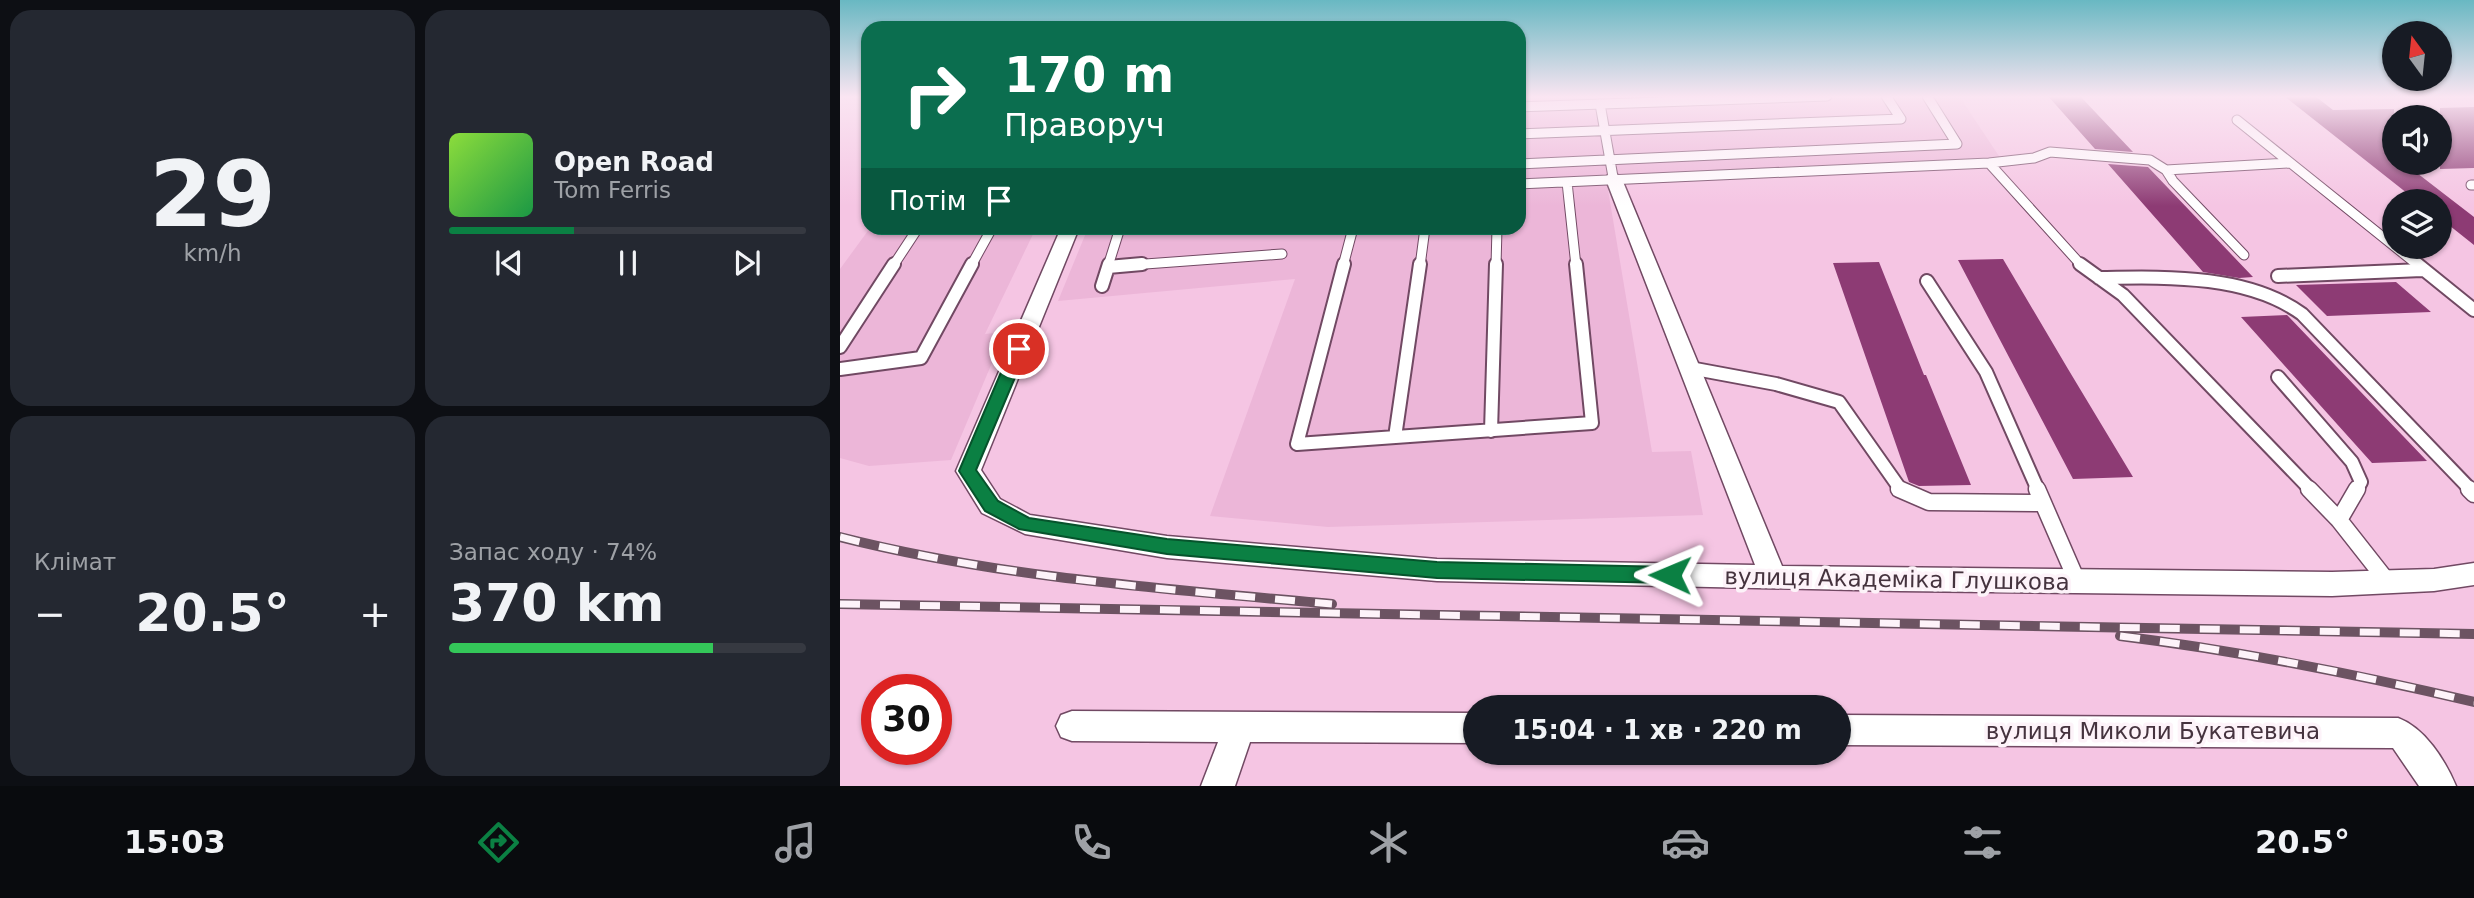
<!DOCTYPE html>
<html lang="uk">
<meta charset="utf-8">
<style>
:root{--surface:#171b24;--page:#242831;--text:#f1f3f6;--muted:#9ea1a6;--line:#363941;--accent:#0b8043}
body{margin:0;font-family:"DejaVu Sans",sans-serif;background:var(--page);color:var(--text);height:100vh;display:flex;flex-direction:column;font-size:26px;white-space:nowrap}
*{box-sizing:border-box;margin:0}
p{font-size:23px;color:var(--muted)}
.icon{flex:none;width:38px;height:38px;fill:none;stroke:currentColor;stroke-width:2;stroke-linecap:round;stroke-linejoin:round}
.map{position:relative;flex:1;overflow:hidden}
.sheet{display:flex;flex-direction:column;gap:10px;padding:10px;background:#0d0f14;width:840px}
.sheet>*{flex:none}
.hud{position:absolute;left:21px;top:21px;width:665px;height:214px;border-radius:21px;box-shadow:0 2px 5px #0004;background:#0b6e4f;color:#fff;overflow:hidden}
.needle{width:46px;rotate:345deg}
.fabs{position:absolute;left:1542px;top:21px;display:grid;gap:14px}
.fabs a{display:grid;place-items:center;width:70px;height:70px;border-radius:50%;background:var(--surface);box-shadow:0 2px 5px #0004;font-size:35px}
.speed{position:absolute;left:21px;top:674px;display:flex;gap:14px;font-size:35px;font-weight:700;text-align:center}
.speed>*{display:grid;place-content:center;width:91px;height:91px;border-radius:50%;background:var(--surface);box-shadow:0 2px 5px #0004;line-height:1}
.speed .limit{border:10px solid #d22;background:#fff;color:#111}
.pin{position:absolute;display:grid;place-items:center;width:60px;height:60px;color:#fff;margin:-30px;border:4px solid #fff;border-radius:50%;box-shadow:0 2px 7px #0007}
.me{position:absolute;width:77px;margin:-38px;rotate:271deg;stroke-linejoin:round;filter:drop-shadow(0 0 5px #0008)}
.turn{display:flex;align-items:center;gap:24px;height:147px;padding:0 28px;font-size:32px}
.turn .icon{width:91px;height:91px;stroke-width:2.5}
.turn b{display:block;font-size:49px;line-height:60px}
.then{display:flex;align-items:center;height:66px;padding:0 28px;background:#0003;gap:14px;font-size:26px}
.big{font-size:52px;font-weight:800;line-height:1.1}
.sheet .widget{flex:1;display:flex;flex-direction:column;justify-content:center;gap:10px;min-width:0;padding:0 24px;border-radius:21px;background:var(--page)}
.sheet .dial{align-items:center;gap:0}
.dial b{font-size:91px;line-height:1}
.song{display:flex;align-items:center;gap:21px}
.cover{width:84px;height:84px;border-radius:10px;background:linear-gradient(135deg,hsl(90 70% 55%),hsl(140 70% 35%))}
.played{height:7px;border-radius:4px;background:linear-gradient(90deg,var(--accent) 35%,var(--line) 35%)}
.keys{display:flex;justify-content:space-around;direction:ltr}
.heat{display:flex;justify-content:space-between;align-items:center;font-size:38px;direction:ltr}
.charge{height:10px;border-radius:5px;background:linear-gradient(90deg,#34c759 74%,var(--line) 0)}
.sheet .tiles{flex:1;display:grid;gap:10px;grid-template-columns:repeat(2,1fr)}
.trip{position:absolute;left:623px;top:695px;width:388px;height:70px;border-radius:35px;background:var(--surface);box-shadow:0 2px 5px #0004;font-weight:800;line-height:70px;text-align:center}
.tabs{display:flex;height:112px;justify-content:space-around;align-items:center;background:#090b0e;color:var(--muted)}
.tabs .icon{width:49px;height:49px}
.tabs .current{color:var(--accent)}
.tabs b{font-size:32px;color:var(--text)}
main{display:flex;flex:1;min-height:0}
.map>svg:first-child{display:block}
.built{fill:#ecb6d8}
.building{fill:#8d3b74}
.lines{fill:none;stroke-linecap:round;stroke-linejoin:round}
.lane-far2-casing{stroke:#714963;stroke-width:11}
.lane-far1-casing{stroke:#714963;stroke-width:16}
.lane-casing{stroke:#714963;stroke-width:19}
.street-casing{stroke:#714963;stroke-width:3}
.lane-far2{stroke:#fff;stroke-width:9}
.lane-far1{stroke:#fff;stroke-width:12}
.lane{stroke:#fff;stroke-width:16}
.street{fill:#fff;fill-rule:evenodd}
.rail-casing{stroke:#6c5362;stroke-width:10}
.rail{stroke:#fdf3f9;stroke-width:7;stroke-dasharray:20;stroke-linecap:butt}
.route{fill:#0b8043;stroke:#07532c;stroke-width:2}
.labels{text-anchor:middle;dominant-baseline:central;stroke-width:7;stroke-linejoin:round;paint-order:stroke}
.near-street-label{font-size:23px;fill:#45333e;stroke:#fdf3f9}
</style>
<main>
<section class="sheet">
<div class="tiles">
<div class="widget dial"><b>29</b><p>km/h</p></div>
<div class="widget">
<div class="song"><i class="cover"></i><div><b>Open Road</b><p>Tom Ferris</p></div></div>
<div class="played"></div>
<div class="keys"><svg class="icon" aria-label="previous" viewBox="0 0 24 24"><path d="M18 5L8 12l10 7zM5 5v14"/></svg><svg class="icon" aria-label="pause" viewBox="0 0 24 24"><path d="M8 5v14M16 5v14"/></svg><svg class="icon" aria-label="next" viewBox="0 0 24 24"><path d="M6 5l10 7-10 7zM19 5v14"/></svg></div>
</div>
<div class="widget"><p>Клімат</p>
<div class="heat"><a>−</a><b class="big">20.5°</b><a>+</a></div>
</div>
<div class="widget"><p>Запас ходу · 74%</p><b class="big">370 km</b><div class="charge"></div></div>
</div>
</section>
<div class="map">
<svg width="1634" height="786" viewBox="0 0 1634 786">
<rect width="100%" height="100%" fill="#f5c5e3"/>
<path class="built" d="M 679,96 L 1119,96 L 1161,159 L 766,178 L 812,452 L 851,451 L 863,515 L 488,527 L 370,516 L 455,279 L 218,301 L 248,228 L 679,228 Z
M 30,228 L 196,228 L 145,334 L 165,332 L 111,460 L 29,466 L 0,458 L 0,269 Z"/>
<path class="building" d="M 1208,96 L 1240,96 L 1293,152 L 1255,149 Z
M 1444,96 L 1475,96 L 1493,110 L 1554,109 L 1554,163 L 1564,163 L 1634,217 L 1634,245 L 1600,218 L 1600,201 L 1577,201 Z
M 1634,107 L 1634,168 L 1600,169 L 1600,108 Z
M 1268,164 L 1308,167 L 1413,277 L 1399,278 L 1363,272 Z
M 1163,259 L 1228,369 L 1293,477 L 1233,479 L 1118,260 Z
M 1039,262 L 1084,375 L 1086,375 L 1131,485 L 1079,486 L 1069,482 L 993,263 Z
M 1556,282 L 1591,312 L 1487,316 L 1456,285 Z
M 1447,315 L 1449,317 L 1587,461 L 1532,463 L 1401,317 Z"/>
<g class="lines">
<g class="lane-far2-casing">
<path id="lane-far2" d="M 760,104 L 773,177
M 679,107 L 987,96
M 1397,120 L 1579,266
M 679,134 L 1061,119 L 1046,96
M 1149,163 L 1242,266
M 679,164 L 1117,144 L 1087,96
M 727,182 L 736,266
M 679,184 L 1149,163 L 1194,158 L 1210,152 L 1310,160 L 1326,170
M 1631,185 L 1634,185
M 1404,255 L 1333,181 L 1326,170 L 1450,163
M 53,266 L 78,228
M 131,266 L 152,228
M 268,266 L 280,228
M 278,266 L 442,254
M 503,266 L 513,228
M 580,266 L 585,228
M 656,266 L 657,228"/>
</g>
<g class="lane-far1-casing">
<path id="lane-far1" d="M 504,264 L 457,444 L 752,423 L 736,264
M 1240,264 L 1283,295 L 1471,490
M 1577,264 L 1634,310
M 268,267 L 302,264
M 1438,276 L 1582,270
M 1259,278 C 1325,277 1407,274 1462,314 L 1631,490
M 1087,281 L 1146,372 L 1198,490
M 262,286 L 269,264
M 0,347 L 54,264
M 850,368 L 936,384 L 999,402 L 1061,490
M 0,369 L 81,358 L 132,264
M 1438,377 L 1512,462 L 1521,482 L 1516,490
M 651,431 L 656,264
M 555,437 L 580,264"/>
</g>
<g class="lane-casing">
<path id="lane" d="M 1059,489 L 1089,502 L 1201,503
M 1197,489 L 1237,581
M 1469,489 L 1499,520 L 1547,581
M 1629,489 L 1634,494
M 1499,520 L 1517,489"/>
</g>
<g class="street-casing">
<path id="street" d="M 773,172 L 781,177 L 942,566 L 1492,572 L 1594,569 L 1634,563 L 1634,585 L 1594,591 L 1492,596 L 1060,591 L 597,581 L 327,558 L 185,534 L 142,513 L 116,471 L 221,228 L 239,228 L 141,470 L 160,499 L 190,515 L 327,536 L 597,559 L 915,565 L 765,177 Z
M 232,711 L 635,713 L 635,743 L 410,742 L 395,786 L 361,786 L 378,742 L 232,741 L 221,737 L 216,726 L 221,715 Z
M 999,715 L 1558,718 C 1585,728 1605,760 1616,786 L 1579,786 L 1553,748 L 999,745 Z"/>
</g>
<use href="#lane-far2" class="lane-far2"/>
<use href="#lane-far1" class="lane-far1"/>
<use href="#lane" class="lane"/>
<use href="#street" class="street"/>
<g class="rail-casing">
<path id="rail" d="M 0,537 C 162,578 326,589 492,604
M 0,604 L 1634,634
M 1280,636 C 1401,651 1516,674 1634,702"/>
</g>
<use href="#rail" class="rail"/>
</g>
<linearGradient id="sky" x2="0" y2="1"><stop stop-color="#69b8c2"/><stop offset="0.47" stop-color="#fae5f2"/><stop offset="1" stop-color="#fae5f2" stop-opacity="0"/></linearGradient>
<rect width="1634" height="206" fill="url(#sky)"/>
<path class="route" d="M 179,344 L 187,349 L 136,470 L 158,501 L 189,518 L 327,539 L 597,562 L 830,567 L 837,569 L 840,575 L 837,581 L 830,583 L 597,578 L 327,554 L 179,529 L 145,511 L 119,471 L 171,349 Z"/>
<g class="labels">
<g class="near-street-label">
<text transform="translate(1057 579) rotate(1)">вулиця Академіка Глушкова</text>
<text x="1313" y="731">вулиця Миколи Букатевича</text>
</g>
</g>
</svg>
<div class="fabs">
<a><svg class="needle" viewBox="-14 -14 28 28"><path d="M0-13l5 13h-10z" fill="#e53935"/><path d="M0 13l5-13h-10z" fill="#9ea1a6"/></svg></a>
<a><svg class="icon" aria-label="sound" viewBox="0 0 24 24"><path d="M4 9h4l5-4v14l-5-4H4zM17 9q2 3 0 6"/></svg></a>
<a><svg class="icon" aria-label="layers" viewBox="0 0 24 24"><path d="M12 4l9 5-9 5-9-5zM3 14l9 5 9-5"/></svg></a>
</div>
<div class="speed"><div class="limit">30</div></div>
<div class="pin" style="left:179px;top:349px;background:#d93025"><svg class="icon" aria-label="arrive" viewBox="0 0 24 24"><path d="M6 21V4h12l-3 4 3 4H6"/></svg></div>
<svg class="me" style="left:830px;top:575px" viewBox="-20 -20 40 40"><path d="M0-17L14 15 0 8-14 15z" fill="#0b8043" stroke="#fff" stroke-width="4"/></svg>
<div class="trip">15:04 · 1 хв · 220 m</div>
<div class="hud">
<div class="turn"><svg class="icon" aria-label="right" viewBox="0 0 24 24"><path d="M7 20v-9h11M14 6l5 5-5 5"/></svg><div><b>170 m</b>Праворуч</div></div>
<div class="then">Потім<svg class="icon" aria-label="arrive" viewBox="0 0 24 24"><path d="M6 21V4h12l-3 4 3 4H6"/></svg></div>
</div>
</div>
</main>
<nav class="tabs">
<b>15:03</b>
<svg class="icon current" aria-label="directions" viewBox="0 0 24 24"><path d="M12 3l9 9-9 9-9-9zM9 14v-3h6M13 9l2 2-2 2"/></svg>
<svg class="icon" aria-label="music" viewBox="0 0 24 24"><path d="M9 18V5l10-2v13"/><circle cx="6" cy="18" r="3"/><circle cx="16" cy="16" r="3"/></svg>
<svg class="icon" aria-label="phone" viewBox="0 0 24 24"><path d="M5 4h4l2 5-3 2q2 4 5 5l2-3 5 2v4C11 20 4 13 5 4z"/></svg>
<svg class="icon" aria-label="climate" viewBox="0 0 24 24"><path d="M12 3v18M4 7l16 10M4 17L20 7"/></svg>
<svg class="icon" aria-label="car" viewBox="0 0 24 24"><path d="M5 17H2v-5l4-1 3-4h7l3 4 3 1v5h-3M9 17h6M6 11h13"/><circle cx="7" cy="17" r="2"/><circle cx="17" cy="17" r="2"/></svg>
<svg class="icon" aria-label="filters" viewBox="0 0 24 24"><path d="M4 7h16M4 17h16"/><circle cx="9" cy="7" r="2"/><circle cx="15" cy="17" r="2"/></svg>
<b>20.5°</b>
</nav>
